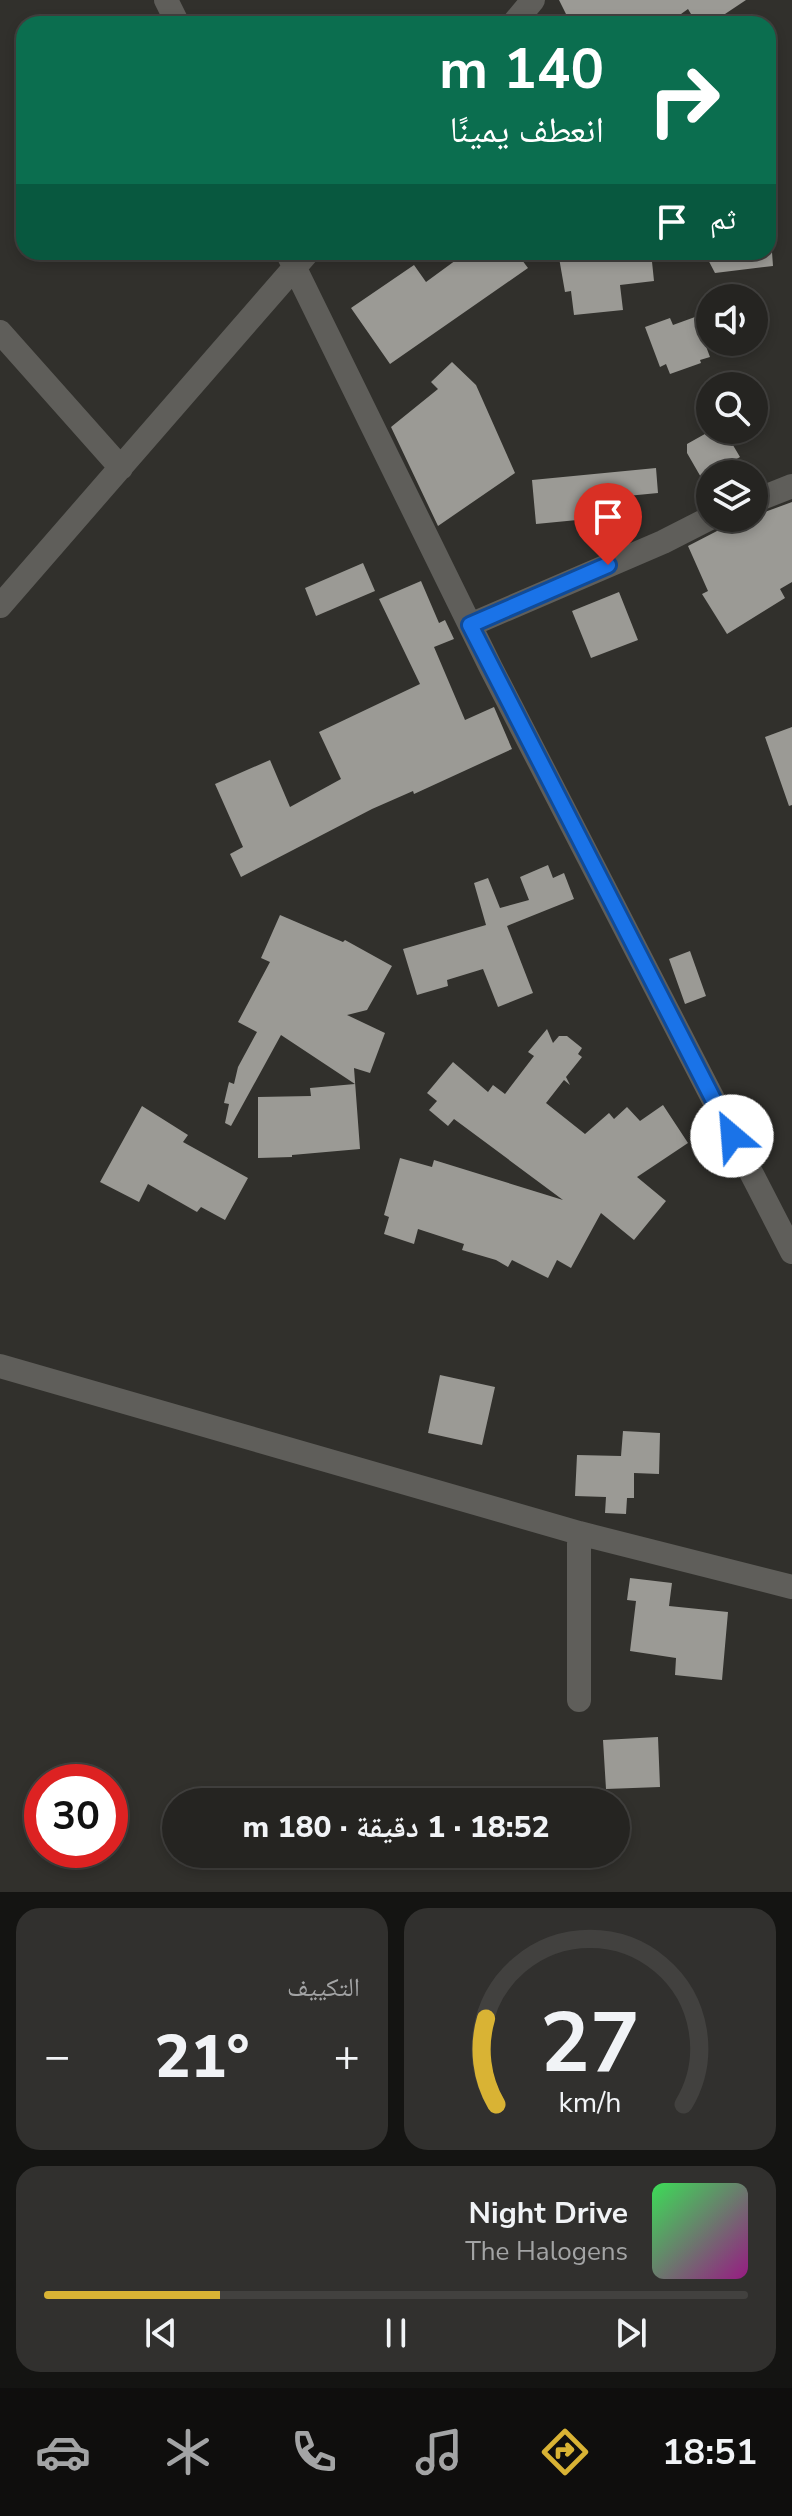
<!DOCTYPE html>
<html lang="ar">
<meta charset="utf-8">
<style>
:root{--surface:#252421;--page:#31302e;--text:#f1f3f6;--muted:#a3a4a5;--line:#42413f;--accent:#d9b334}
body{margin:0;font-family:"Nunito Sans","Noto Naskh Arabic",sans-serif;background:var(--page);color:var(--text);direction:rtl;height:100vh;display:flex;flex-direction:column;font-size:30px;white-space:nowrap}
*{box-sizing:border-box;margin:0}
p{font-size:26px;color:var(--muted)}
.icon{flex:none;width:44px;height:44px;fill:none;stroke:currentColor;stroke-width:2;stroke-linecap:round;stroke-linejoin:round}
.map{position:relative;height:1892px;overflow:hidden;direction:ltr}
.panel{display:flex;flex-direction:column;gap:16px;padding:16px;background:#141412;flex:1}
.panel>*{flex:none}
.top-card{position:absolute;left:16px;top:16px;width:760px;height:244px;border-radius:24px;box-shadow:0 4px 12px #0003,0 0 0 2px var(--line);direction:rtl;background:#0b6e4f;color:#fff;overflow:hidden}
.controls{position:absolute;left:696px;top:284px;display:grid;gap:16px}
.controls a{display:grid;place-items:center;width:72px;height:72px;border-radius:50%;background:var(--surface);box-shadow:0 4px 12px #0003,0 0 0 2px var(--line);font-size:40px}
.speed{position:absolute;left:24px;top:1764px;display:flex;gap:16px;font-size:40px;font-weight:700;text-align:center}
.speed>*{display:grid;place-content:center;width:104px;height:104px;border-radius:50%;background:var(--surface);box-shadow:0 4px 12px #0003,0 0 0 2px var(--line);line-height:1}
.speed .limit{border:12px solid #d22;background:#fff;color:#111}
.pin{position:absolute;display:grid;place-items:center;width:68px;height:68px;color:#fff;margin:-82px -34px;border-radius:50% 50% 50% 0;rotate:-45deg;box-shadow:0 0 8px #0007}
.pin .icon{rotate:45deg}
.me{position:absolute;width:88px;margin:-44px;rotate:333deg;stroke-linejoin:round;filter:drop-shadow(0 0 6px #0008)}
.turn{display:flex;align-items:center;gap:28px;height:168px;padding:0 40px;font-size:36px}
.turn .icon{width:104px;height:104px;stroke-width:2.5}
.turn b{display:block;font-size:56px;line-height:68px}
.then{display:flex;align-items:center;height:76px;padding:0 40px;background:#0003;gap:16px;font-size:30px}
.big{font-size:60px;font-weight:800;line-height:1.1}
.panel .tile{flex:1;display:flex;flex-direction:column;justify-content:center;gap:12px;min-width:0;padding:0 28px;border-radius:24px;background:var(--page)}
.panel .dial{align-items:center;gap:0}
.dial svg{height:208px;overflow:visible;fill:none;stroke:var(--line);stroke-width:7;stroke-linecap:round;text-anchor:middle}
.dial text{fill:var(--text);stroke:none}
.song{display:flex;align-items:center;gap:24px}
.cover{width:96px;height:96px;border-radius:12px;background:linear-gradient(135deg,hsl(130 70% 55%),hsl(310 70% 35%))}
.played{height:8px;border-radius:4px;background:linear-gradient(90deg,var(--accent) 25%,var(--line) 25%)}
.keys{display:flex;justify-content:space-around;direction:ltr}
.heat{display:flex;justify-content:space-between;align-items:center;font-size:44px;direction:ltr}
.panel .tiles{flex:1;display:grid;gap:16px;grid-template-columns:1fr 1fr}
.tile:last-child{grid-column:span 2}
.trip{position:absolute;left:162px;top:1788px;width:468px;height:80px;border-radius:40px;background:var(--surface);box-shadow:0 4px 12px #0003,0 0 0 2px var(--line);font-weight:800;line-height:80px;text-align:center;direction:rtl}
.tabs{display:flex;height:128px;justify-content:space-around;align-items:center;background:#0f0e0d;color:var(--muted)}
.tabs .icon{width:56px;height:56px}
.tabs .selected{color:var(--accent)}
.tabs b{font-size:36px;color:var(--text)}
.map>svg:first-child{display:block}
.building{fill:#9b9a95}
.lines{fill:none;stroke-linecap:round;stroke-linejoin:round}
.minor{stroke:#5f5e5a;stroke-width:24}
.route-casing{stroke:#114b97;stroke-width:20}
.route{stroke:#1a73e8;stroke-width:14}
</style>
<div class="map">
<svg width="792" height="1892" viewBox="0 0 792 1892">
<rect width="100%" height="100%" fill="#31302c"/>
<path class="building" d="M 559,0 L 746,0 L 710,24 L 697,24 L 688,9 L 667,24 L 571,24 Z
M 467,252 L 516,252 L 528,268 L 390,364 L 351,308 L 414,265 L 426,282 Z
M 558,252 L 651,252 L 654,281 L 620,285 L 623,310 L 574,315 L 571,291 L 565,292 Z
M 704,252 L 772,252 L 773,266 L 715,273 Z
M 695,317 L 710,357 L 700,360 L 701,363 L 670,374 L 666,364 L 660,367 L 645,327 L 670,318 L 673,325 Z
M 452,362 L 476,385 L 515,473 L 438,526 L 391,427 L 438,389 L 431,382 Z
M 712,430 L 724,430 L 740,457 L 702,479 L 687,453 L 687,444 Z
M 656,468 L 658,493 L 627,496 L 629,515 L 536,524 L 532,480 Z
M 792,502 L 792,582 L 780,589 L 785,598 L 727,634 L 702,594 L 708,591 L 688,546 L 717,531 L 724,521 L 732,518 L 754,518 L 754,516 Z
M 363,563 L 375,591 L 316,616 L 305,588 Z
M 421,581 L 439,623 L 445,620 L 454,639 L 434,647 L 465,720 L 494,707 L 512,749 L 414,794 L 413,791 L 372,809 L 241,877 L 230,854 L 243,847 L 215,784 L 270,760 L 290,807 L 341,779 L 319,732 L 420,684 L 379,599 Z
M 619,592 L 638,640 L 591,658 L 572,611 Z
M 792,727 L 792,805 L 789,806 L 765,737 Z
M 548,865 L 553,878 L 564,873 L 574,899 L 507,926 L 533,993 L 498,1007 L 483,969 L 447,980 L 448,986 L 417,995 L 403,949 L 486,925 L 474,883 L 488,878 L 500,908 L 529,900 L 520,877 Z
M 280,915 L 343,942 L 345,940 L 392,966 L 367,1010 L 347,1015 L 385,1033 L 370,1073 L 354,1068 L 360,1149 L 292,1155 L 292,1157 L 258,1158 L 258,1097 L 311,1096 L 310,1088 L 355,1084 L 281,1035 L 231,1126 L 225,1123 L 229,1104 L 224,1103 L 229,1082 L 234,1084 L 238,1067 L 257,1032 L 238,1022 L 270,962 L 261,958 Z
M 690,951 L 706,996 L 685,1004 L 669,959 Z
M 547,1029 L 553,1043 L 559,1036 L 567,1036 L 582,1048 L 578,1054 L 582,1057 L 566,1077 L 570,1085 L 564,1080 L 546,1103 L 585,1134 L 609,1113 L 614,1119 L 627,1107 L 640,1121 L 663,1105 L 688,1143 L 637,1177 L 666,1201 L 634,1240 L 601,1213 L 571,1268 L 557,1260 L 548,1278 L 512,1260 L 508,1267 L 496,1260 L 462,1250 L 464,1244 L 418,1229 L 414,1244 L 384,1234 L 389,1217 L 384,1215 L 400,1158 L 432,1167 L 434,1160 L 563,1200 L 454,1119 L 448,1126 L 429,1110 L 437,1101 L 427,1093 L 453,1062 L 488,1092 L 493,1085 L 505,1094 L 534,1056 L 528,1052 Z
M 142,1106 L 188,1135 L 183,1142 L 248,1178 L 225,1220 L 201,1207 L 197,1212 L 148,1184 L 139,1202 L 100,1182 Z
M 440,1375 L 495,1387 L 482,1445 L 428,1433 Z
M 623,1431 L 660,1433 L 659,1474 L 634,1473 L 634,1498 L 627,1498 L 626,1514 L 605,1513 L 606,1497 L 575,1496 L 577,1455 L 621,1456 Z
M 630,1578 L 672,1583 L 669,1606 L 728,1612 L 722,1680 L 675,1675 L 676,1658 L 630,1651 L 636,1601 L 627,1600 Z
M 658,1737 L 660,1787 L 606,1789 L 603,1740 Z"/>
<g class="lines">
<path class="minor" d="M 166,0 L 178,24
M 513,24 L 533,0
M 287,252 L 491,668 L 792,1252
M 0,332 L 121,468
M 754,501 L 792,486
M 0,606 L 308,252
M 470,625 L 663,542 L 710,518
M 0,1366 L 579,1533 L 792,1587
M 579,1700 L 579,1533"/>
</g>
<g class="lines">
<g class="route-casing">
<path id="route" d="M 608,565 L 470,625 L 732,1136"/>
</g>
<use href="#route" class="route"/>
</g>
</svg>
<div class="controls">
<a><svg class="icon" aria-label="sound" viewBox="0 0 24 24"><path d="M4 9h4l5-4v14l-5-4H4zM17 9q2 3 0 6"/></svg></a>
<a><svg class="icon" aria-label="search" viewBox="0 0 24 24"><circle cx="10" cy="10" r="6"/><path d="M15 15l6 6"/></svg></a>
<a><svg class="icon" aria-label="layers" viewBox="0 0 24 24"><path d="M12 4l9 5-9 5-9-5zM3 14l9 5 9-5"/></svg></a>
</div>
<div class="speed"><div class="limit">30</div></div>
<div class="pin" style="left:608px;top:565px;background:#d93025"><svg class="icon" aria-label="arrive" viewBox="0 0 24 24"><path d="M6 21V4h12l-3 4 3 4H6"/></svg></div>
<svg class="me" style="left:732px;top:1136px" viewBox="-20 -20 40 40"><circle r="19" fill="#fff"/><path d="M0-13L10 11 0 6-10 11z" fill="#1a73e8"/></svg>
<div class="trip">18:52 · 1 دقيقة · 180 m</div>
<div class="top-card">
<div class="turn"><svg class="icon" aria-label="right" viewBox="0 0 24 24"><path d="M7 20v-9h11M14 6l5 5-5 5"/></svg><div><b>140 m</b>انعطف يمينًا</div></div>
<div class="then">ثم<svg class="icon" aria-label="arrive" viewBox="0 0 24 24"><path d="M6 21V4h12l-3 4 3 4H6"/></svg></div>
</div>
</div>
<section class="panel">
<div class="tiles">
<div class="tile dial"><svg viewBox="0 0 100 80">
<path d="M14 69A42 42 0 1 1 86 69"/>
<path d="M14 69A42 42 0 0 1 10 36" stroke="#d9b334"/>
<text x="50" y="56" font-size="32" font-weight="700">27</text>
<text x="50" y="72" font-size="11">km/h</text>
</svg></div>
<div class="tile"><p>التكييف</p>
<div class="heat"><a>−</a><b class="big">21°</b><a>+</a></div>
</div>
<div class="tile">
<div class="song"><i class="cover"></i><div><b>Night Drive</b><p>The Halogens</p></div></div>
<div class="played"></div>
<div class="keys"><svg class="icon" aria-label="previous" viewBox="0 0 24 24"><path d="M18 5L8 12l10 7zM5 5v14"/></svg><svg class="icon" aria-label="pause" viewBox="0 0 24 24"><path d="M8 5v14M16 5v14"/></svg><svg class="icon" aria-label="next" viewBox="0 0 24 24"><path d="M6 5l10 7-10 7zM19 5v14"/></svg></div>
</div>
</div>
</section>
<nav class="tabs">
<b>18:51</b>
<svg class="icon selected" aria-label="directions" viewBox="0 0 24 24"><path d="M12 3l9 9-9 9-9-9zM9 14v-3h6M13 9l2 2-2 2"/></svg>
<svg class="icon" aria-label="music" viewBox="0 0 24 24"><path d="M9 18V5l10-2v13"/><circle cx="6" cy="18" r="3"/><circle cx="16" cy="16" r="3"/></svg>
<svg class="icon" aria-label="phone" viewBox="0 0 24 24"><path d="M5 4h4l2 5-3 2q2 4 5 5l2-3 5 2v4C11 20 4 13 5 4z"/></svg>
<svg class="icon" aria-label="climate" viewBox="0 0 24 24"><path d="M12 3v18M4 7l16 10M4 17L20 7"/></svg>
<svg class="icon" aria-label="car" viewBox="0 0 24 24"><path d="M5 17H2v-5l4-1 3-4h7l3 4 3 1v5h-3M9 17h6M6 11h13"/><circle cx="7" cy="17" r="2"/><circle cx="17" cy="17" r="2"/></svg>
</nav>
